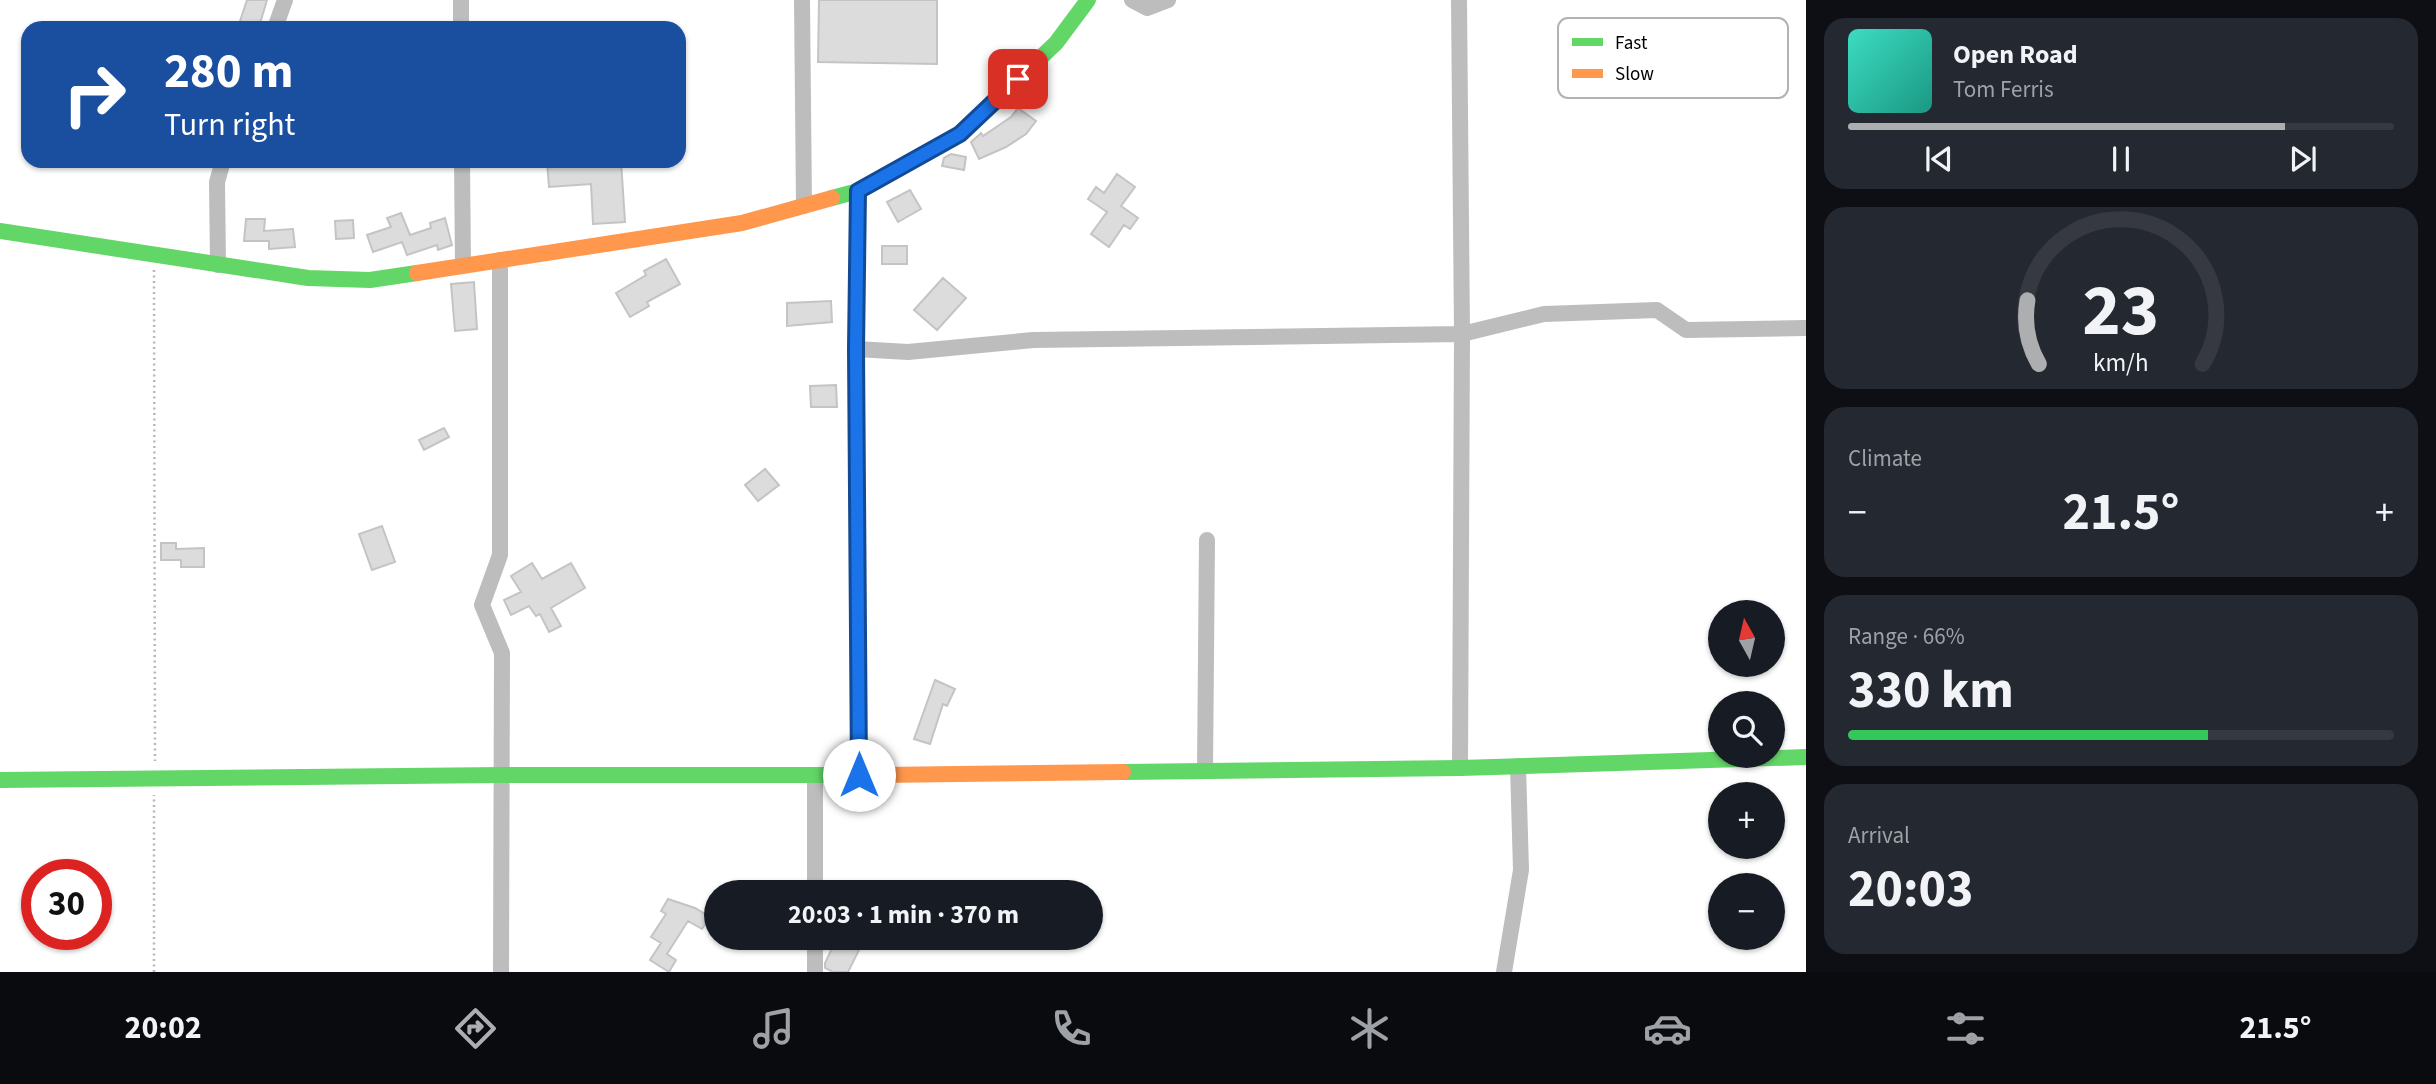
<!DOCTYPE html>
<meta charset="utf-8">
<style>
:root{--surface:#171b24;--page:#242831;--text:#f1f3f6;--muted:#9ea1a6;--line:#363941;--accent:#adaeaf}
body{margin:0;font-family:"Source Sans 3",sans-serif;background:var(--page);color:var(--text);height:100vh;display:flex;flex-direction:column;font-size:26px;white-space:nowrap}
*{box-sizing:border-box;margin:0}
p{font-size:23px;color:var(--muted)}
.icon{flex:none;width:38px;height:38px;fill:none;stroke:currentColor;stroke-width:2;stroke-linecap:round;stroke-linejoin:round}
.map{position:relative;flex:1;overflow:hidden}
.details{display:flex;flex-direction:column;gap:18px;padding:18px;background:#0d0f14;width:630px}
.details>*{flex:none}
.hud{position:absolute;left:21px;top:21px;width:665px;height:147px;border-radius:21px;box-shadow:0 2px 5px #0004;background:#1a4fa0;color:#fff;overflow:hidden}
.needle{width:46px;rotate:352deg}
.controls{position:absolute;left:1708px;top:600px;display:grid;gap:14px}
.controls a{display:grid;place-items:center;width:77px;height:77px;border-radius:50%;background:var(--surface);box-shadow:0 2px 5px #0004;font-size:35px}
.speed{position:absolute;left:21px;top:859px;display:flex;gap:14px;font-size:35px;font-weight:700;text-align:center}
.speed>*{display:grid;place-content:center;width:91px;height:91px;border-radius:50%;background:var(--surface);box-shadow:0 2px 5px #0004;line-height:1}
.speed .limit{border:10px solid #d22;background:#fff;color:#111}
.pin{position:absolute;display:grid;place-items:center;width:60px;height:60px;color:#fff;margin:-30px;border-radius:14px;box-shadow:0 4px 10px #0006}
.me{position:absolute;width:77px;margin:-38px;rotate:0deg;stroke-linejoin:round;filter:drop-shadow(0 0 5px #0008)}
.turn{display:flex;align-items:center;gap:24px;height:147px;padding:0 28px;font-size:32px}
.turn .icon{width:91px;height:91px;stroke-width:2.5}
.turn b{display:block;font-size:49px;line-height:60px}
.big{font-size:52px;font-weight:700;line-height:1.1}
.details .tile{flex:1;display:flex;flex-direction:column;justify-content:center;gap:10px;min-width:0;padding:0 24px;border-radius:21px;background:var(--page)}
.details .dial{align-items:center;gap:0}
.dial svg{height:182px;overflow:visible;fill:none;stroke:var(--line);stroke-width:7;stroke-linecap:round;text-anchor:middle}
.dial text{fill:var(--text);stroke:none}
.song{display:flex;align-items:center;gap:21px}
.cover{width:84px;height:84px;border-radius:10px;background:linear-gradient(135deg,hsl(170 70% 55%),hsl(170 70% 35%))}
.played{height:7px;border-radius:4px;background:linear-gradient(90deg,var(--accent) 80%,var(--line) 80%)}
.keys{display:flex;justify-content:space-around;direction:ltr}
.heat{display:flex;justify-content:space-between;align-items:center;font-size:38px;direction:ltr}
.charge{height:10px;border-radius:5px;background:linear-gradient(90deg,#34c759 66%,var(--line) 0)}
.trip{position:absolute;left:704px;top:880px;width:399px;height:70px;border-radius:35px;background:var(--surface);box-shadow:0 2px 5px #0004;font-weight:700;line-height:70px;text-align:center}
.dock{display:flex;height:112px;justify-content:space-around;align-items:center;background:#090b0e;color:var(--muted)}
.dock .icon{width:49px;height:49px}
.dock .on{color:var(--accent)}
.dock b{font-size:32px;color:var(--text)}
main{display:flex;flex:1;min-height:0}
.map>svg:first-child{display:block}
.building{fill:#dcdcdc;stroke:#c4c4c4;stroke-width:2}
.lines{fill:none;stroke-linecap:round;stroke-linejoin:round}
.path{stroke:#b8b8b8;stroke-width:2.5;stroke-dasharray:2 3.5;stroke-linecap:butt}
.street{stroke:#bdbdbd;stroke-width:16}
.fast{stroke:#63d668;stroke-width:16}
.slow{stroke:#ff974d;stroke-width:16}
.route-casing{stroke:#114b97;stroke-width:18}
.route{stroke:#1a73e8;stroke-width:12}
.key{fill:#fff;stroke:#b2b2b2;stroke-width:2}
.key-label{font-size:19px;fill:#000}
</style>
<main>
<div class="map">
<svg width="1806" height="972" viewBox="0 0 1806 972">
<rect width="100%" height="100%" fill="#fff"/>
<path class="building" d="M 247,0 L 267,0 L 259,27 L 240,21 Z
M 819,0 L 937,0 L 937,64 L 818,62 Z
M 1018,108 L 1036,121 L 1026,134 L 1006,147 L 979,159 L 971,142 L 979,135 L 981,133 L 983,136 L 1011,117 Z
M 951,154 L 966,157 L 964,170 L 942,166 L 944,158 Z
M 547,161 L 621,161 L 625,222 L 593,224 L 591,184 L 549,187 Z
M 1117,174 L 1135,187 L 1121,206 L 1138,218 L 1130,229 L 1124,225 L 1109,247 L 1091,234 L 1107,212 L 1088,199 L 1096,187 L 1104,193 Z
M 910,190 L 921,209 L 898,222 L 887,202 Z
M 401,213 L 410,235 L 431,228 L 430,223 L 445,218 L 452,245 L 438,250 L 437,245 L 407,255 L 402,242 L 373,252 L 367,235 L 391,227 L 387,218 Z
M 246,219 L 265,219 L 264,231 L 293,229 L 295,247 L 269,249 L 269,241 L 244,241 Z
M 353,220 L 354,238 L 336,239 L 335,221 Z
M 882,246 L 907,246 L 907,264 L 882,264 Z
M 666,259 L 680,284 L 647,302 L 649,306 L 630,317 L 616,293 L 646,275 L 644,271 Z
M 943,278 L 966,298 L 937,330 L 914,310 Z
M 474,282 L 477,329 L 455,331 L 451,284 Z
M 831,301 L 832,322 L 787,326 L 787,303 Z
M 836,385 L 837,407 L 811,407 L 810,386 Z
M 444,428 L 449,437 L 424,450 L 419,440 Z
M 765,469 L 779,485 L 758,501 L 745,485 Z
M 382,526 L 395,562 L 372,570 L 359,534 Z
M 161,543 L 176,543 L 176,549 L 204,548 L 204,567 L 181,567 L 181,560 L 161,560 Z
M 532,563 L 542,579 L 571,563 L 585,588 L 551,608 L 561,626 L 549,632 L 540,614 L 536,616 L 529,606 L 511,615 L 504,600 L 521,592 L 511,576 Z
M 935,680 L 955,689 L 947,706 L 943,704 L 930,744 L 914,739 Z
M 668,899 L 695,908 L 710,917 L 702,929 L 688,921 L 667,954 L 676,960 L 669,972 L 650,960 L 661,943 L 651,937 L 666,914 L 661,911 Z
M 837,938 L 865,938 L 848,972 L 833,972 L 825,968 L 825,963 Z"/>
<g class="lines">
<path class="path" d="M 154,270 L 155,761
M 154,972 L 154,795"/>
<path class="street" d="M 461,0 L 461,28
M 802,0 L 804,206
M 1132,0 L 1147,8 L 1168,0
M 1459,0 L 1462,334 L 1460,768
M 275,28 L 285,0
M 462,161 L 463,266
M 858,191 L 856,349 L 859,775
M 500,260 L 500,555 L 482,605 L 502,653 L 501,972
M 218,265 L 217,182 L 223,161
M 856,349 L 908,352 L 1033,340 L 1462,334 L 1544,314 L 1657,310 L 1686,330 L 1806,328
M 1205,771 L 1207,540
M 815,892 L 815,775
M 815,972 L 815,938
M 1504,972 L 1521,870 L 1518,766"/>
<path class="fast" d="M 832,198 L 858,191 L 960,134 L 1056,43 L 1088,0
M 0,231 L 308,278 L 370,280 L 417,273
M 1123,772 L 1460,768 L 1806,757
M 0,780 L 501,775 L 880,775"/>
<path class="slow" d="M 417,273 L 742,223 L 832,198
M 880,775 L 1123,772"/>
</g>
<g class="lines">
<g class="route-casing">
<path id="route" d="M 859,775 L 856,349 L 858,191 L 960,134 L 1018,79"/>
</g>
<use href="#route" class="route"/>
</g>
<rect x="1558" y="18" width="230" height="80" rx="10" class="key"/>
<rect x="1572" y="38" width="31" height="8" fill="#63d668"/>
<rect x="1572" y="69" width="31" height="9" fill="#ff974d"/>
<g class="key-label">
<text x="1615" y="49">Fast</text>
<text x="1615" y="80">Slow</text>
</g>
</svg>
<div class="controls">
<a><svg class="needle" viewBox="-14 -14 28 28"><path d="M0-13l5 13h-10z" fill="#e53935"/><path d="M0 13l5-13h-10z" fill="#9ea1a6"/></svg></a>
<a><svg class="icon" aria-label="search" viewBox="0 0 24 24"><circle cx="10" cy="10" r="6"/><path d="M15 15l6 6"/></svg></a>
<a>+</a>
<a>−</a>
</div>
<div class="speed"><div class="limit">30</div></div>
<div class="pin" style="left:1018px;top:79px;background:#d93025"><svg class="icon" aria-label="arrive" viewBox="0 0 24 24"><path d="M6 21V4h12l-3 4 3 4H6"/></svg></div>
<svg class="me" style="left:859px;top:775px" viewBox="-20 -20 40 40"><circle r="19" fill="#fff"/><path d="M0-13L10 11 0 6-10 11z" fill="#1a73e8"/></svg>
<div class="trip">20:03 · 1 min · 370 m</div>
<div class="hud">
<div class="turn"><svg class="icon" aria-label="right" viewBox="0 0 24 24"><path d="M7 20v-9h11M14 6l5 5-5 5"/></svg><div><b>280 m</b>Turn right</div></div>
</div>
</div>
<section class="details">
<div class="tile">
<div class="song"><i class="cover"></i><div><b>Open Road</b><p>Tom Ferris</p></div></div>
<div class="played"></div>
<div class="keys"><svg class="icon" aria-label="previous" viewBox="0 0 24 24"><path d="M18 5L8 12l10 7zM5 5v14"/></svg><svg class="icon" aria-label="pause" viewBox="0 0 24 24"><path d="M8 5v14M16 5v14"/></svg><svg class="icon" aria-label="next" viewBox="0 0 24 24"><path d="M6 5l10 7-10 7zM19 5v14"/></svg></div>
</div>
<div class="tile dial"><svg viewBox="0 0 100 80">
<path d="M14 69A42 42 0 1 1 86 69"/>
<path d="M14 69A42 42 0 0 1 9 41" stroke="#adaeaf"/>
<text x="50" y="56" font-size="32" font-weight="700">23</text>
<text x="50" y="72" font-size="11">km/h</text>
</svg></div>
<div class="tile"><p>Climate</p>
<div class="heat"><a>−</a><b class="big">21.5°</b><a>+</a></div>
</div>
<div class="tile"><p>Range · 66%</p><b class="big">330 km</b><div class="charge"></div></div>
<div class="tile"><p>Arrival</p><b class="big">20:03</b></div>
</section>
</main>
<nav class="dock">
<b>20:02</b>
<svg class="icon on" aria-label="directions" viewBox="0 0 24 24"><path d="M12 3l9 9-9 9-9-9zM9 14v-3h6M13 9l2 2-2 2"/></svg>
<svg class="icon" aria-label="music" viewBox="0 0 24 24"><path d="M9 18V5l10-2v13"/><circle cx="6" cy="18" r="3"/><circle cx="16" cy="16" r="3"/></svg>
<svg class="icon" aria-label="phone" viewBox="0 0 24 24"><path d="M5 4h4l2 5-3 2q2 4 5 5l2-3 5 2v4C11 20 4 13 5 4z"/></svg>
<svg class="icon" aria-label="climate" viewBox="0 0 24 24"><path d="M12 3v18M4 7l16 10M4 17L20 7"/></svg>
<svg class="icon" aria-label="car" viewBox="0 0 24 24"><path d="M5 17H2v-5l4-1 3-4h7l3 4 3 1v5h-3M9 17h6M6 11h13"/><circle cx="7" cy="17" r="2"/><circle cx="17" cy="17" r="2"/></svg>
<svg class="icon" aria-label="filters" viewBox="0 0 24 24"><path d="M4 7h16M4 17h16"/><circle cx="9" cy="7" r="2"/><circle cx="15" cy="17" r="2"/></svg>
<b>21.5°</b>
</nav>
